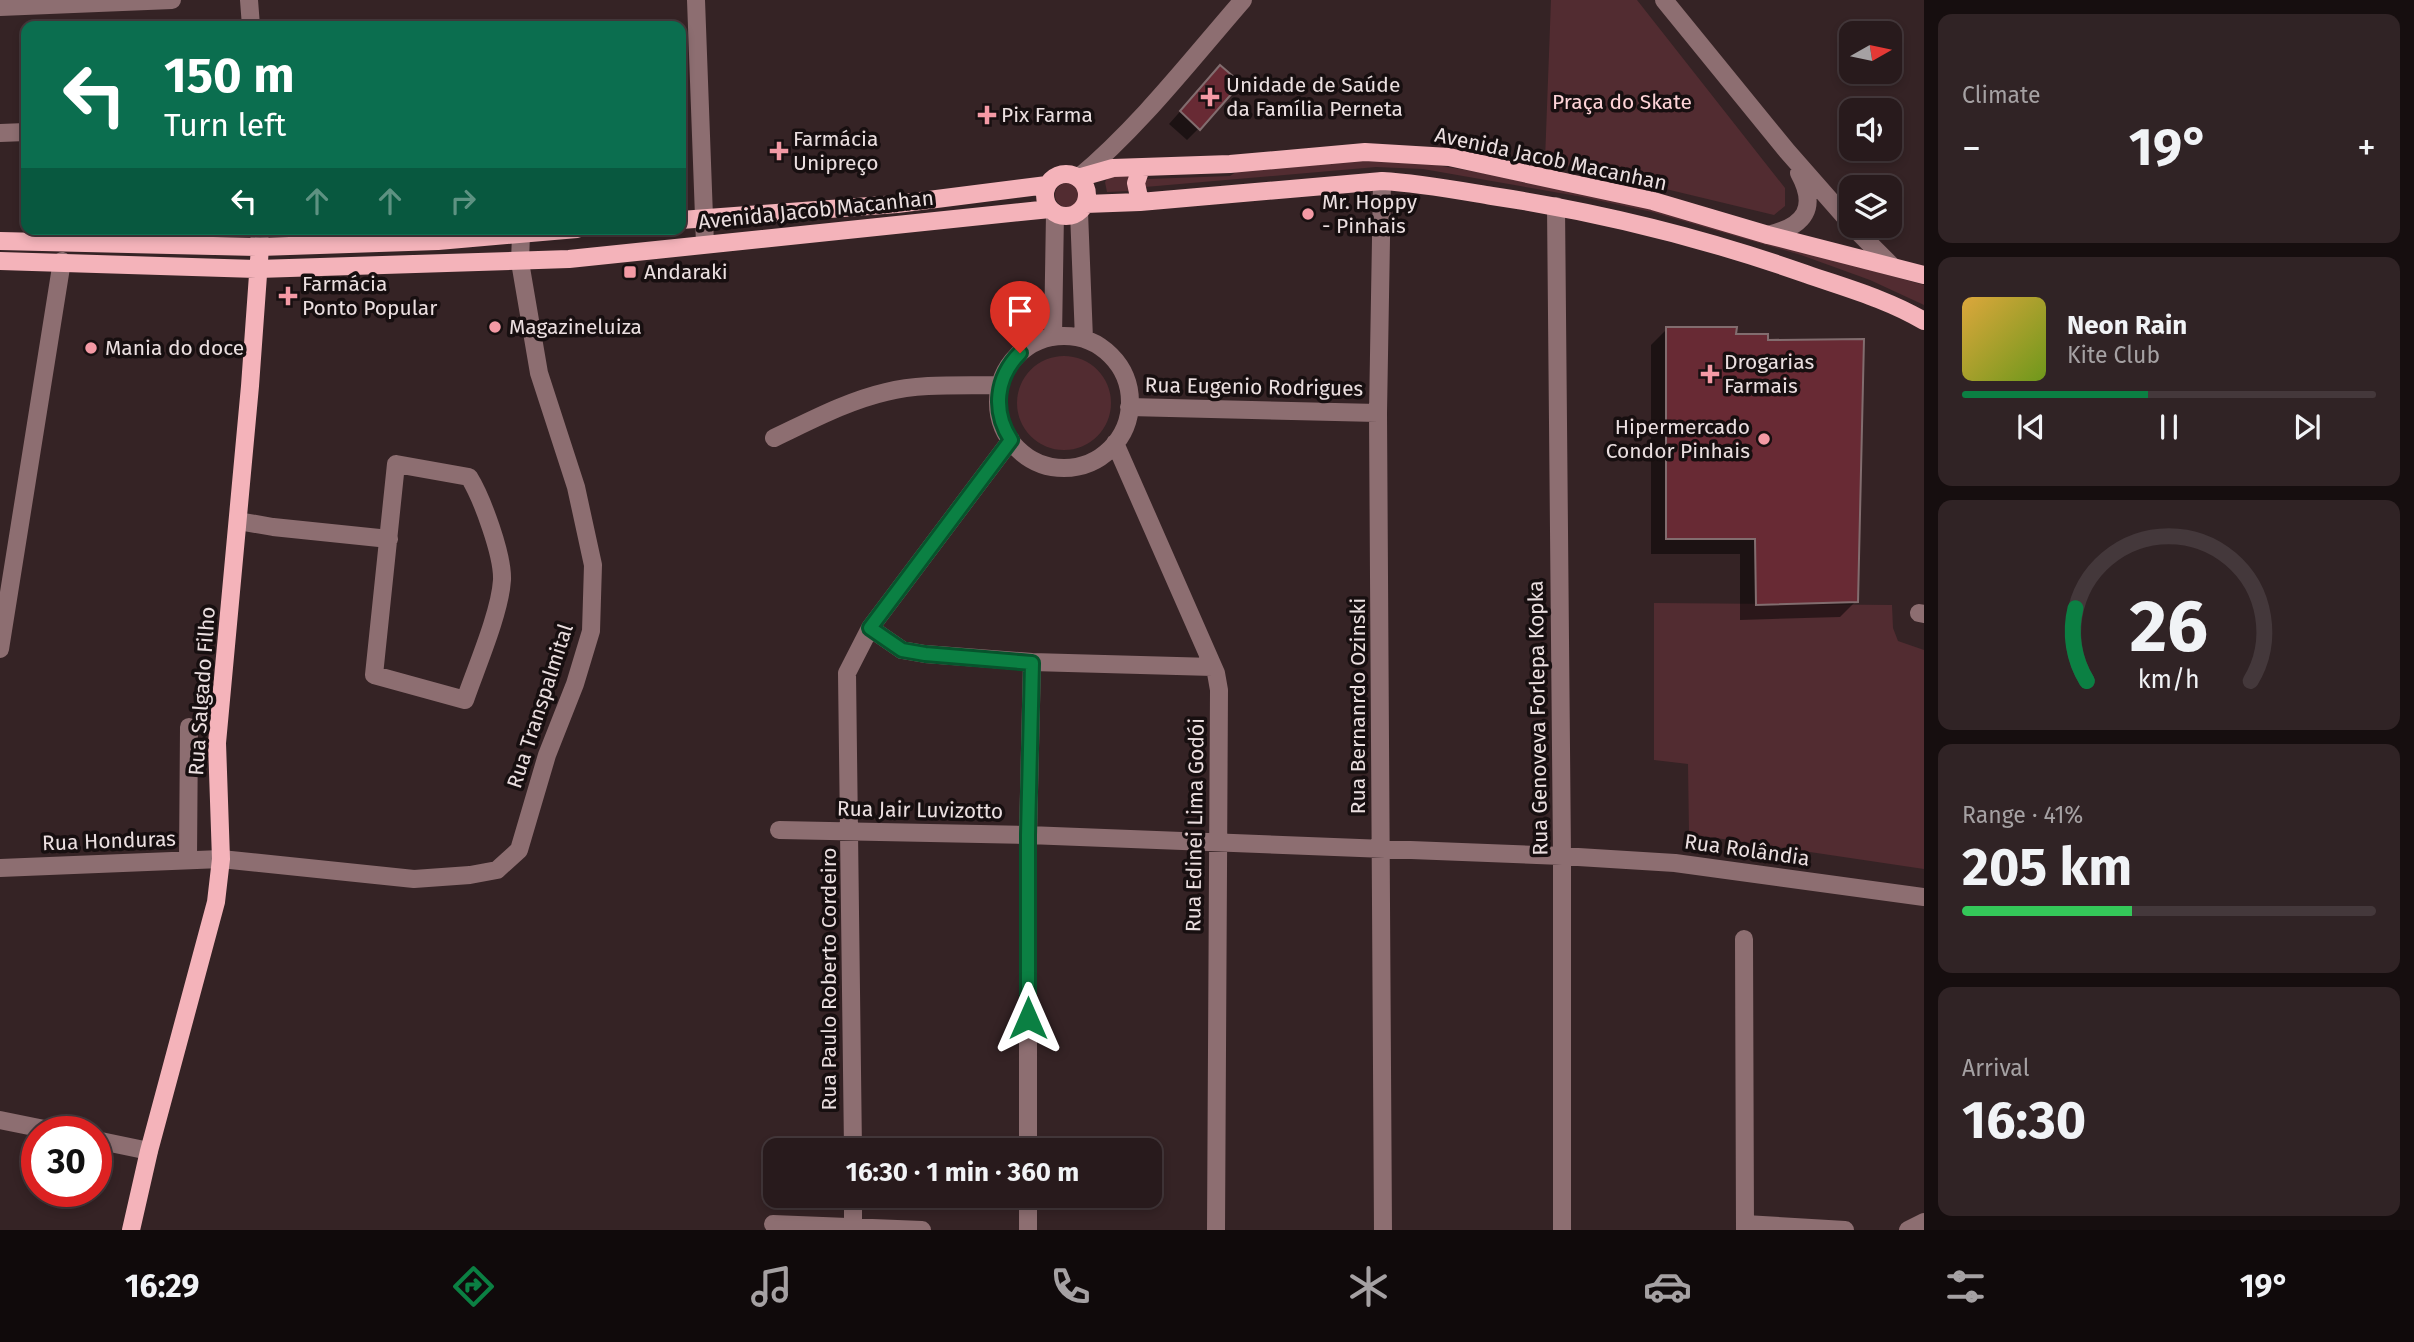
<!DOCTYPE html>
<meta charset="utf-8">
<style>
:root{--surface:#281a1c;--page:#302325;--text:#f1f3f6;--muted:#a5a1a3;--line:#44383b;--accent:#0b8043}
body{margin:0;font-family:"Fira Sans",sans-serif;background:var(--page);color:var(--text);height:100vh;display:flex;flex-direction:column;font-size:26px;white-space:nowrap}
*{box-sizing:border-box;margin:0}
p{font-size:23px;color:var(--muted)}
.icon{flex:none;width:38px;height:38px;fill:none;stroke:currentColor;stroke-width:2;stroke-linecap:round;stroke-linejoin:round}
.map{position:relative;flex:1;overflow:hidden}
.details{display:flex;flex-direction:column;gap:14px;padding:14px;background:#160e0f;width:490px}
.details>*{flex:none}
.top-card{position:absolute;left:21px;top:21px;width:665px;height:214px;border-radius:14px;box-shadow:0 4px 10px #0003,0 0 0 2px var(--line);background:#0b6e4f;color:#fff;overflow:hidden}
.needle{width:46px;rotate:81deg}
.tools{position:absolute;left:1839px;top:21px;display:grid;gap:14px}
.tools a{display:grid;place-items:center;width:63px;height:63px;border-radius:14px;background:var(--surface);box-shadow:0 4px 10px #0003,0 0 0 2px var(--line);font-size:35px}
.speed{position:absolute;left:21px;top:1116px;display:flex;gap:14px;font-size:35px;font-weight:700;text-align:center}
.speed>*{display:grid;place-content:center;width:91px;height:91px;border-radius:50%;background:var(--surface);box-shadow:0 4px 10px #0003,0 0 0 2px var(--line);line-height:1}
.speed .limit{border:10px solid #d22;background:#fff;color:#111}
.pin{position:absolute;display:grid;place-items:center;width:60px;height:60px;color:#fff;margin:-72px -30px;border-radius:50% 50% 50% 0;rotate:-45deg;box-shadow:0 0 7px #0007}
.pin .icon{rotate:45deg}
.me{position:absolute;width:77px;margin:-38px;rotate:0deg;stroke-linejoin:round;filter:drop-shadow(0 0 5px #0008)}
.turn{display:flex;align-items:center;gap:24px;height:147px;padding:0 28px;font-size:32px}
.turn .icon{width:91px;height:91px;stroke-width:2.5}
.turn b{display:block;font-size:49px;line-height:60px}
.lanes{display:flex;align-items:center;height:66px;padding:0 28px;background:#0003;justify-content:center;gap:35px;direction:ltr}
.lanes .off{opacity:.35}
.big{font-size:52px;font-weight:700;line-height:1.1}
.details .tile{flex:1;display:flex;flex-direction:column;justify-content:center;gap:10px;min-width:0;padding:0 24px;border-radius:14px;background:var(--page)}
.details .dial{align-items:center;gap:0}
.dial svg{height:182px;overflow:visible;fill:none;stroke:var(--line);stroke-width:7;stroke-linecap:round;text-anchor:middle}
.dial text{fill:var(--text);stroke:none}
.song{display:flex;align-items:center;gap:21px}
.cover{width:84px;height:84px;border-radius:10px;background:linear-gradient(135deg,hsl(40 70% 55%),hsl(80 70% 35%))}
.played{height:7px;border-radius:4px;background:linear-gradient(90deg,var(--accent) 45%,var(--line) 45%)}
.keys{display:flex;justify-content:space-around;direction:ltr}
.heat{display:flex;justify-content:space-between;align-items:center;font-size:38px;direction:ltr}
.charge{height:10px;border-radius:5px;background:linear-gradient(90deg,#34c759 41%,var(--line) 0)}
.trip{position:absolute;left:763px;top:1138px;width:399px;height:70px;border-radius:14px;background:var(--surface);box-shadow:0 4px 10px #0003,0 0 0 2px var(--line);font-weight:700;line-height:70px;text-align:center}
.tabs{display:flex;height:112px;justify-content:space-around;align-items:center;background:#100a0b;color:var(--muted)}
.tabs .icon{width:49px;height:49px}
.tabs .active{color:var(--accent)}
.tabs b{font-size:32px;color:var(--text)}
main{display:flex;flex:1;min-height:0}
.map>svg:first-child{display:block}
.green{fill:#522c31}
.shadow{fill:#0007}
.building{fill:#682a34;stroke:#826d6f;stroke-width:2}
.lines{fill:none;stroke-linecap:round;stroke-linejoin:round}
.minor{stroke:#8d6e71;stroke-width:18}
.major{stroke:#f4b3ba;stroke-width:18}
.route-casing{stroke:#07532c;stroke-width:18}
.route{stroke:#0b8043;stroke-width:12}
.poi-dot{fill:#f49aa5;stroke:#170f10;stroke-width:2.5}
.labels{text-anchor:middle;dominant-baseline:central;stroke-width:7;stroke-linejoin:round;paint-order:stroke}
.poi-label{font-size:21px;fill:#ebdfe0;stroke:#170f10;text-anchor:start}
.park-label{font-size:21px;fill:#fed4d8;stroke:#170f10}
.street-label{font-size:21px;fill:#ebdfe0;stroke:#170f10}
</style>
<main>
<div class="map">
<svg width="1924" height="1230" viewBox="0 0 1924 1230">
<rect width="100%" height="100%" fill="#352325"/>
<path class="green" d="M 1551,0 L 1637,0 L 1785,188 L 1785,206 L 1774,215 L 1545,160 Z
M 1364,160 L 1419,162 L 1582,190 L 1924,285 L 1924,305 L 1870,280 L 1801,255 L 1652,212 L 1583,197 L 1423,169 L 1376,167 L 1145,187 L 1145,180 L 1148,179 L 1230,176 L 1236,172 Z
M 1110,175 L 1131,176 L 1130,191 L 1107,192 L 1105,182 Z
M1055 195a12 12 0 1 1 24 0a12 12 0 1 1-24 0Z
M1017 403a47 47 0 1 1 94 0a47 47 0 1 1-94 0Z
M 1654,603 L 1892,605 L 1893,628 L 1898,641 L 1924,650 L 1924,869 L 1689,834 L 1688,764 L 1654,760 Z"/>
<path class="shadow" d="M 1209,79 L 1199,128 L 1187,140 L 1169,124 Z
M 1667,329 L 1734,335 L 1856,601 L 1840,617 L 1740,620 L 1740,554 L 1651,554 L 1651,345 Z"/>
<path class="building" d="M 1220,65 L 1241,83 L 1200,130 L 1180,111 Z
M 1666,327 L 1737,327 L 1736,334 L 1768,334 L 1768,340 L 1864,339 L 1858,602 L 1756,605 L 1755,539 L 1666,539 Z"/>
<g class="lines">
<path class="minor" d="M 249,0 L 251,26
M 696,0 L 705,244
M 1664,0 L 1787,151 L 1852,225
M 0,7 L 172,0
M 0,133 L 26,132
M 1078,178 C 1140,126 1190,61 1243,0
M 1382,181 L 1378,413 L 1383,1230
M 1556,206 L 1562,856 L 1562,1230
M 1079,212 L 1084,339
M 1852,226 L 1892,266
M 259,229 L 260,247
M 1768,235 C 1805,226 1818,208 1799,173
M998 402a66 66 0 1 1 132 0a66 66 0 1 1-132 0Z
M 1053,337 L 1055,213
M 1129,407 L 1378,413
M 774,438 C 810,421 847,401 886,392 C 922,383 963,386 1000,385
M 1115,443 L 1216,673 L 1219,690 L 1216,1230
M 396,464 L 469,477 C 482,498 503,555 502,580 C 500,613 476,668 465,700 L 374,675 Z
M 238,521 L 273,527 L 389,539
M 1919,613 L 1924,614
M 870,628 L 902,650 L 925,654 L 1032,662 L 1213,667
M 0,649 L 62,261
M 779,830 L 1028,835 L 1562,856 L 1675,863 L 1924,897
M 188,860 L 189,727
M 0,868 L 221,859 L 414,879 L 470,875 L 497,870 L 519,850 L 547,755 L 575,684 L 591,631 L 593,565 L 576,487 L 539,373 L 520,262 L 521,234
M 1744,939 L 1745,1230
M 0,1120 L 59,1132
M 96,1140 L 149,1151
M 853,1150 L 847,673 L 870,628 L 1011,440
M 1028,1150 L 1028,835 L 1032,662
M 853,1195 L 853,1230
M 773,1224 L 922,1230
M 1745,1224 L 1845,1230
M 1028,1230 L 1028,1195
M 1908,1230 L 1924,1222"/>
<path class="major" d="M1045 195a21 21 0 1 1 42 0a21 21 0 1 1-42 0Z
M 1078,178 L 1113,168 L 1230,164 L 1365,152 L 1449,157 L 1653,201 L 1768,235 L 1924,275
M 1140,202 L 1136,183 L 1141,168
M 1085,204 L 1140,202 L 1382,181 C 1419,183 1456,190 1492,196 C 1599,212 1704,238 1806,274 C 1846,288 1887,299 1924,321
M 681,220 L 897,204 L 1047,185
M 0,241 L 260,247 L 438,241 L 577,229
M 0,261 L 258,269 L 569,259 L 1050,209
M 131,1230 L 149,1151 L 216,902 L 221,859 L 217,743 L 250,386 L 260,247"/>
</g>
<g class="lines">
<g class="route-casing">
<path id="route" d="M 1020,353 C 996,377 992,411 1011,440 L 870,628 L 902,650 L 925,654 L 1032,663 L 1028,835 L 1028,1018"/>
</g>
<use href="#route" class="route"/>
</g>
<g class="poi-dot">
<path d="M1206.5 86.5h7v7h7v7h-7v7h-7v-7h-7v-7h7z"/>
<path d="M983.5 104.5h7v7h7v7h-7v7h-7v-7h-7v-7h7z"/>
<path d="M775.5 140.5h7v7h7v7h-7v7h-7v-7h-7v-7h7z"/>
<circle cx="1308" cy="214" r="7"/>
<rect x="623" y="265" width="14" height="14" rx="3.5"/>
<path d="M284.5 285.5h7v7h7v7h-7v7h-7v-7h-7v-7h7z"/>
<circle cx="495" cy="327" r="7"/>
<circle cx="91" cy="348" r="7"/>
<path d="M1706.5 363.5h7v7h7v7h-7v7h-7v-7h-7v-7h7z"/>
<circle cx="1764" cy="439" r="7"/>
</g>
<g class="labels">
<g class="poi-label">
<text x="1226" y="85">Unidade de Saúde<tspan x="1226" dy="24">da Família Perneta</tspan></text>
<text x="1001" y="115">Pix Farma</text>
<text x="793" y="139">Farmácia<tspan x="793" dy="24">Unipreço</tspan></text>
<text x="1322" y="202">Mr. Hoppy<tspan x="1322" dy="24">- Pinhais</tspan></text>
<text x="644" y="272">Andaraki</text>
<text x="302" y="284">Farmácia<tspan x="302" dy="24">Ponto Popular</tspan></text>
<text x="509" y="327">Magazineluiza</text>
<text x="105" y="348">Mania do doce</text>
<text x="1724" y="362">Drogarias<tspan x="1724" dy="24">Farmais</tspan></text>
<text x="1750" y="427" text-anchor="end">Hipermercado<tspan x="1750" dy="24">Condor Pinhais</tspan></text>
</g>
<g class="park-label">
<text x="1622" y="102">Praça do Skate</text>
</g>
<g class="street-label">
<text transform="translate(1551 159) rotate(12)">Avenida Jacob Macanhan</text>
<text transform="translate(816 210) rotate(-6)">Avenida Jacob Macanhan</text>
<text transform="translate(1254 387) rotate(1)">Rua Eugenio Rodrigues</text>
<text transform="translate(202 691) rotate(-86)">Rua Salgado Filho</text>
<text transform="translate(540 706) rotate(-72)">Rua Transpalmital</text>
<text transform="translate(1358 706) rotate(-90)">Rua Bernanrdo Ozinski</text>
<text transform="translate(1538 718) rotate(-91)">Rua Genoveva Forlepa Kopka</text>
<text transform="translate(920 810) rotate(1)">Rua Jair Luvizotto</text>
<text transform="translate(1195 825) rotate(-89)">Rua Edinei Lima Godói</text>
<text transform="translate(109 841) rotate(-2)">Rua Honduras</text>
<text transform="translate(1747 850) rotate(8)">Rua Rolândia</text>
<text transform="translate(829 979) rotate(-90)">Rua Paulo Roberto Cordeiro</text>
</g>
</g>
</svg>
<div class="tools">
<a><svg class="needle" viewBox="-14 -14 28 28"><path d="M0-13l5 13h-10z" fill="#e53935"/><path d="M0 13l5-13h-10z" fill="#a5a1a3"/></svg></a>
<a><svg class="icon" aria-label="sound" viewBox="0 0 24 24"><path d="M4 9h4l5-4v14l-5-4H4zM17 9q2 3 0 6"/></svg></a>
<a><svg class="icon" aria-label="layers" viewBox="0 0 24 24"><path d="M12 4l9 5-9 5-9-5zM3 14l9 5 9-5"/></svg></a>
</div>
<div class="speed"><div class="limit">30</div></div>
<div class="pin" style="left:1020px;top:353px;background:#d93025"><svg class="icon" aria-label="arrive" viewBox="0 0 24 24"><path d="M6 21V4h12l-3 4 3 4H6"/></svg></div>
<svg class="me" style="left:1028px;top:1018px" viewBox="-20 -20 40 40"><path d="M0-17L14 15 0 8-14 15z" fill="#0b8043" stroke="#fff" stroke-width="4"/></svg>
<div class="trip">16:30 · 1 min · 360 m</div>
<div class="top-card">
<div class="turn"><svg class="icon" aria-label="left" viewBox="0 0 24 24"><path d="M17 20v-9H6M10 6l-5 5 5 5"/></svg><div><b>150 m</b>Turn left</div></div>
<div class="lanes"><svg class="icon" aria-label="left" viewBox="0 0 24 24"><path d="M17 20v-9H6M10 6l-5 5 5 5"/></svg><svg class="icon off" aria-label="ahead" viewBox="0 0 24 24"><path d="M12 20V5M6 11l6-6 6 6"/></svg><svg class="icon off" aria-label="ahead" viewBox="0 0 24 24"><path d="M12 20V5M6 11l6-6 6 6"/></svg><svg class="icon off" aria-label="right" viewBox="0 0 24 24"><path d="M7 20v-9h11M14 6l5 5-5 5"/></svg></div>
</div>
</div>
<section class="details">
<div class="tile"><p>Climate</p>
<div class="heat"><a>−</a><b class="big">19°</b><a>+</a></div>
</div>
<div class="tile">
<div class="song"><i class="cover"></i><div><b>Neon Rain</b><p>Kite Club</p></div></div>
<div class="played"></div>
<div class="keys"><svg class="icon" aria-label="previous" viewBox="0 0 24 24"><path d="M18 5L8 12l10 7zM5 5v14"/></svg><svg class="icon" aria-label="pause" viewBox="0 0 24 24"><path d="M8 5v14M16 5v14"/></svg><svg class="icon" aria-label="next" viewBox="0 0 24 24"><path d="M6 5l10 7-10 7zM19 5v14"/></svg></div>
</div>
<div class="tile dial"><svg viewBox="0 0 100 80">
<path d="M14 69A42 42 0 1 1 86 69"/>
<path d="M14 69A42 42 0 0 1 9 37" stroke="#0b8043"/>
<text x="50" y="56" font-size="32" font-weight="700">26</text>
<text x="50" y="72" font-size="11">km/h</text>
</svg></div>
<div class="tile"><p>Range · 41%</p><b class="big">205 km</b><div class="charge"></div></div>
<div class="tile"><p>Arrival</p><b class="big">16:30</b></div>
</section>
</main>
<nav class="tabs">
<b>16:29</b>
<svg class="icon active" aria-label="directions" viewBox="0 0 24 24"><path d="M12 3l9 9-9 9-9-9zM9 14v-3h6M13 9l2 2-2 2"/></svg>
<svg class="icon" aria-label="music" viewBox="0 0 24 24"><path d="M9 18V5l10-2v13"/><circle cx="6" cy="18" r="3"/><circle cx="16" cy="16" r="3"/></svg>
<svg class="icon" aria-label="phone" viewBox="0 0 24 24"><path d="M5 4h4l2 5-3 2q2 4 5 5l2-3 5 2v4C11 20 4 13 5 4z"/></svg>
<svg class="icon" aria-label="climate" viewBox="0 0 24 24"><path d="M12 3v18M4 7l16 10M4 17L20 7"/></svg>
<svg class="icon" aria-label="car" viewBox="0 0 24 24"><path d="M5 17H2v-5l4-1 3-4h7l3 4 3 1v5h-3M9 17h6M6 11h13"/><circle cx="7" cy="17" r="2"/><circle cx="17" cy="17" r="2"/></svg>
<svg class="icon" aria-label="filters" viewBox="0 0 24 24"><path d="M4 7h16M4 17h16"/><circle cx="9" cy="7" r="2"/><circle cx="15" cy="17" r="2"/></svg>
<b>19°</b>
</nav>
